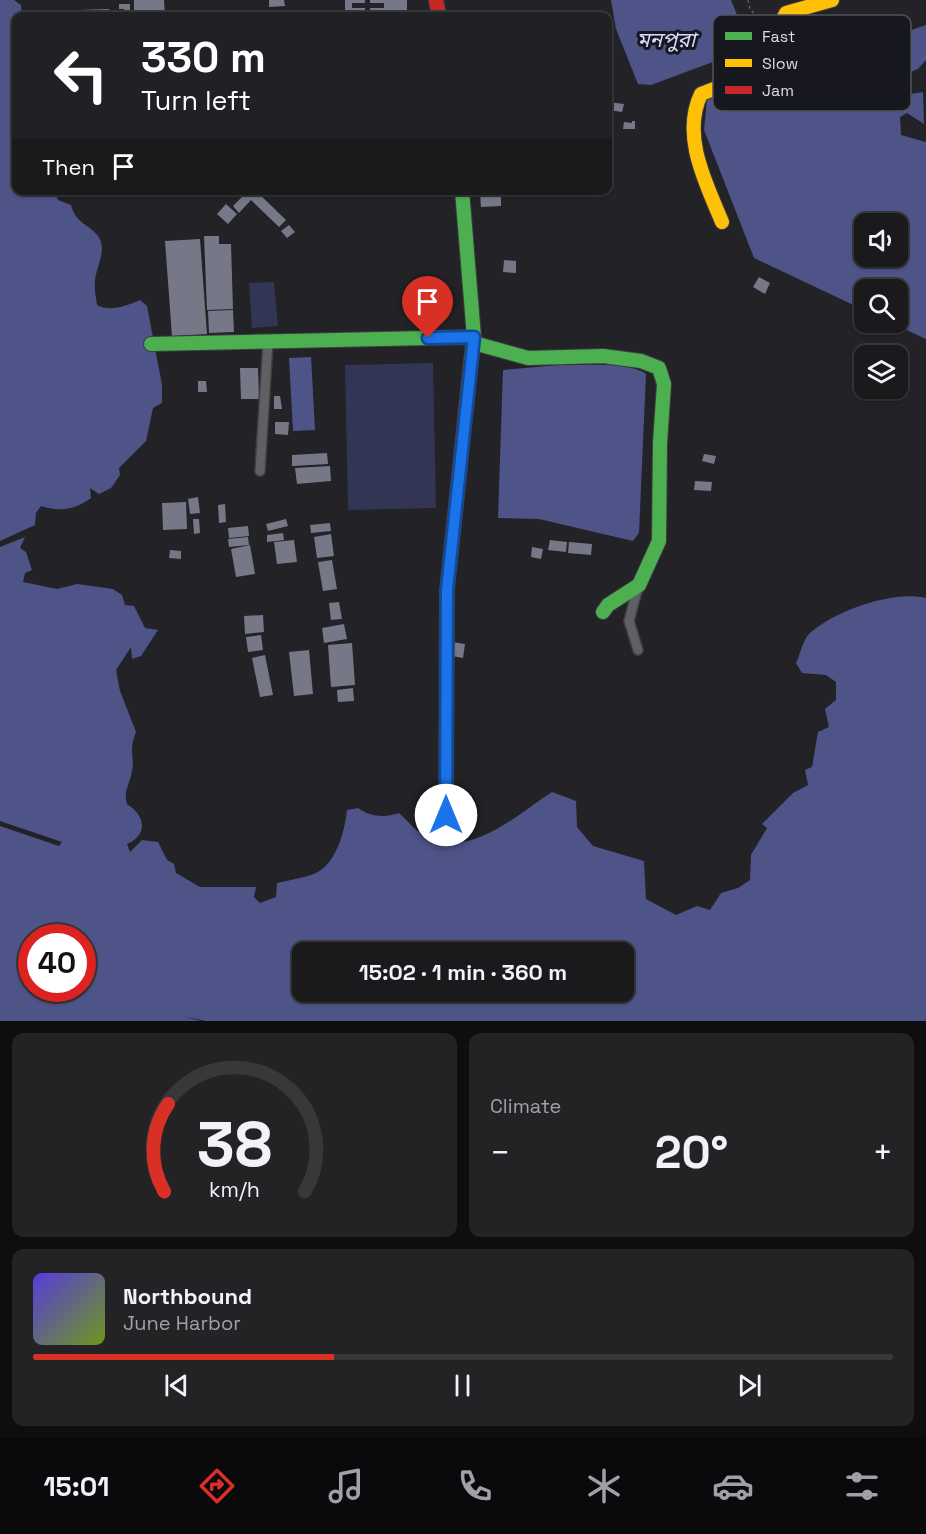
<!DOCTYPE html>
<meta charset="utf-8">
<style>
:root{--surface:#1a1a1d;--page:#232326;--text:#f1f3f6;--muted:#9fa1a4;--line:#38383b;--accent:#d93025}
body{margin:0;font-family:"Space Grotesk","Noto Sans Bengali",sans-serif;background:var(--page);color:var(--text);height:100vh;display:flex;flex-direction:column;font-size:22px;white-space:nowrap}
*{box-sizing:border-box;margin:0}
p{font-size:20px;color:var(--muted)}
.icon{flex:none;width:33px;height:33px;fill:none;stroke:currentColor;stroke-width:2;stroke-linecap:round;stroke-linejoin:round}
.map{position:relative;height:1021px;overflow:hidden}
.drawer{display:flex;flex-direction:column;gap:12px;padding:12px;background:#0e0e10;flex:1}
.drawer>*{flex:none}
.guide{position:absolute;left:12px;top:12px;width:600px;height:183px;border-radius:12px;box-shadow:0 2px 4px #0004,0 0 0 2px var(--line);background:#202124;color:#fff;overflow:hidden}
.controls{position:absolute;left:854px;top:213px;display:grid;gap:12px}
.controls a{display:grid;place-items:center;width:54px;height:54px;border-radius:12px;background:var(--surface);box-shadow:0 2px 4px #0004,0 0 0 2px var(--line);font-size:30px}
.speed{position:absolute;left:18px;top:924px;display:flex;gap:12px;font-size:30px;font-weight:700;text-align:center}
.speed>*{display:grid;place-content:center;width:78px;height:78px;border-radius:50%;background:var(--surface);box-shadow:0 2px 4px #0004,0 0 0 2px var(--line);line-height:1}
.speed .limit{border:9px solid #d22;background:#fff;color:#111}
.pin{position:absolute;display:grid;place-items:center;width:51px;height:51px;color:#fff;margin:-62px -26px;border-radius:50% 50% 50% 0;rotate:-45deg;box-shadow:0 0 6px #0007}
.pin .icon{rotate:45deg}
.me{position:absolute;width:66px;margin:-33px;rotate:0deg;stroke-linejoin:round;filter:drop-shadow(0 0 4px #0008)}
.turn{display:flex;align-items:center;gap:21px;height:126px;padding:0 30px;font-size:27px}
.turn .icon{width:78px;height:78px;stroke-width:2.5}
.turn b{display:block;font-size:42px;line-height:51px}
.then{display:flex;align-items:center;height:57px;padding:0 30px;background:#0003;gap:12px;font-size:22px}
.big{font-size:45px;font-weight:800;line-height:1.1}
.drawer .widget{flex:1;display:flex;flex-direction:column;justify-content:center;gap:9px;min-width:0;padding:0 21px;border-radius:12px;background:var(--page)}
.drawer .dial{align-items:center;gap:0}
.dial svg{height:156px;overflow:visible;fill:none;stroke:var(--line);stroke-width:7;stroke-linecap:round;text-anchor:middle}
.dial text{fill:var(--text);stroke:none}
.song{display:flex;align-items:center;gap:18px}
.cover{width:72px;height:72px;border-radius:9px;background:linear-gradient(135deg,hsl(250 70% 55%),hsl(80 70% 35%))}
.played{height:6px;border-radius:3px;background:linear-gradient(90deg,var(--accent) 35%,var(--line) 35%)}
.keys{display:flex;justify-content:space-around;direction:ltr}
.heat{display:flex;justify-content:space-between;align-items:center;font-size:33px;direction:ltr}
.drawer .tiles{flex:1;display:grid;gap:12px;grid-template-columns:1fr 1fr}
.widget:last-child{grid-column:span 2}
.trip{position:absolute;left:292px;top:942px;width:342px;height:60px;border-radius:12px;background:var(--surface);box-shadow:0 2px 4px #0004,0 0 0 2px var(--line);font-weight:800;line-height:60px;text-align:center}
.dock{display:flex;height:96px;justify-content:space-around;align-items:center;background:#0a0a0c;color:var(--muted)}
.dock .icon{width:42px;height:42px}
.dock .on{color:var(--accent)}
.dock b{font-size:27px;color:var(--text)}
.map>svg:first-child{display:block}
.green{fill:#323554}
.water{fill:#4f5488;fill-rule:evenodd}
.building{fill:#767887}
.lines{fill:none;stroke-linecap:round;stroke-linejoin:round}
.street-casing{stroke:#3d3e42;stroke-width:12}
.fast-casing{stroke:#3d3e42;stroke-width:16}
.slow-casing{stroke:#3d3e42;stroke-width:16}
.jam-casing{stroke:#3d3e42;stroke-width:16}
.path{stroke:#5e5e62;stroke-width:1.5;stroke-dasharray:3 3;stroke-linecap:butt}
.street{stroke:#5f6063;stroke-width:9}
.fast{stroke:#4caf50;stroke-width:14}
.slow{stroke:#ffc107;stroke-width:14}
.jam{stroke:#c62828;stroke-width:14}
.route-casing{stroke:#114b97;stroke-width:15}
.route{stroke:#1a73e8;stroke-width:10}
.labels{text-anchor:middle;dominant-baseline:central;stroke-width:6;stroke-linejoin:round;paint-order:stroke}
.water-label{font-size:21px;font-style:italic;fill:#d5dbfe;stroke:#17181f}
.key{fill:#17181f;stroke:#52535a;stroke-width:1.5}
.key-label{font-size:16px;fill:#dbdce2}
</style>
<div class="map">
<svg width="926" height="1021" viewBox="0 0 926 1021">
<rect width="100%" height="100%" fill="#222227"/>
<path class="green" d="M 274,282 L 278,326 L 252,328 L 249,283 Z
M 433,363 L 436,508 L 348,510 L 345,365 Z"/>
<path class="water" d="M 0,0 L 14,0 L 21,5 L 22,16 L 16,16 L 16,190 L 55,191 L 58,200 L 71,205 C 76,224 89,224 98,236 C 108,250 96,266 95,281 C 94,289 96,297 97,305 C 109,312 127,306 140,300 L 147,306 L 162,385 L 162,403 L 153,408 L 146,441 L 119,468 L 120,475 L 111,488 L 99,494 L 90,488 L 91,498 C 74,510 61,512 41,506 L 36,513 L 35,525 L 0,541 Z
M 611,0 L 731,0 L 747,40 L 745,50 L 651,85 L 638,84 L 616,29 Z
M 926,25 L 926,60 L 918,69 L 893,79 L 890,70 L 872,70 L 869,88 L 883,98 L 923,92 L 924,124 L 907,113 L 900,117 L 901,135 L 926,142 L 926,339 L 891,323 L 897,322 L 897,290 L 864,290 L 864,310 L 754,258 L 704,130 L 707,100 ZM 864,224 L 897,224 L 897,256 L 864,256 Z
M 311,357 L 315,430 L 293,431 L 289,358 Z
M 559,365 C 582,366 628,361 646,374 L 639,533 L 633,541 L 539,519 L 498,518 L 503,370 Z
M 25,537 L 20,548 L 26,552 L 32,570 L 25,573 L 23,582 L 57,589 L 77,584 L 113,589 L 122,595 L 125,605 L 134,606 L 145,628 L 158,630 L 141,656 L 132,659 L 131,647 L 116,670 L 120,691 L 136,732 C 128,753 135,754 132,771 C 130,784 123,791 127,804 C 146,816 148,835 127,844 L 130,852 L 142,840 L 158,842 L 167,860 L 174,864 L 176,873 L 200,887 L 256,887 L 254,897 L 260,903 L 276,897 L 277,883 C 289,880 302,878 314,874 C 336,865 345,831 347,810 L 358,808 C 371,817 384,818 399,813 C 407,820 417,833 427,837 C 470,859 518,814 552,792 L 576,801 L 577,827 L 593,846 L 644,861 L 646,899 L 676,915 L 697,906 L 710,910 L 721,893 L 738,888 L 750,880 L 751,855 L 767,828 L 762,824 L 793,793 L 808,785 L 805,770 L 812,767 L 818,732 L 829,727 L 825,709 L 836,700 L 836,682 L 826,675 L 802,673 L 796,663 C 800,655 803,640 809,634 C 834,611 893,590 926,598 L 926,1021 L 206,1021 L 182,1016 L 201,1021 L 0,1021 L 0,826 L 59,846 L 62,842 L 0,821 L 0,547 ZM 32,938 L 82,938 L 82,988 L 32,988 ZM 624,952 L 624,992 L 303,992 L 303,952 Z"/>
<path class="building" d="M 134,0 L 164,0 L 165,16 L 134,16 Z
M 269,0 L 284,0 L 285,6 L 269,7 Z
M 345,0 L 365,0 L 365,3 L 352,3 L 352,8 L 365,8 L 365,16 L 345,16 Z
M 370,0 L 407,0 L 407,14 L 394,14 L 394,16 L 370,16 L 370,8 L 384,8 L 384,3 L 370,3 Z
M 119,4 L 130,4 L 130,15 L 126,15 L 124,9 L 119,9 Z
M 109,9 L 109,16 L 80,16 L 79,10 Z
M 608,102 L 624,104 L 622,112 L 608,110 Z
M 632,121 L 635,121 L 635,129 L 623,129 L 624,122 L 632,123 Z
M 249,190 L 255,190 L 286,220 L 279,227 L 251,200 L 239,213 L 233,206 Z
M 501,192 L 501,206 L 481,207 L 480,193 Z
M 226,204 L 237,214 L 228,224 L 217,214 Z
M 289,225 L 295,232 L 287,238 L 281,231 Z
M 204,236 L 219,236 L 219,244 L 231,244 L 233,309 L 207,310 Z
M 200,239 L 207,334 L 172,336 L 165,241 Z
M 504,260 L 516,261 L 516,273 L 503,272 Z
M 759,277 L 770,283 L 765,294 L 753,287 Z
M 233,310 L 234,332 L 209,333 L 208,311 Z
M 240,368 L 258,368 L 259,399 L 241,399 Z
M 198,381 L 206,381 L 207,392 L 198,392 Z
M 274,396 L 280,396 L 282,409 L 274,409 Z
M 275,422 L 289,422 L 288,435 L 275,434 Z
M 327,453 L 328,464 L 292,466 L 292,455 Z
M 704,454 L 716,456 L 714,464 L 702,461 Z
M 330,466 L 331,481 L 297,484 L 295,468 Z
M 695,481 L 712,482 L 711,491 L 694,490 Z
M 198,497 L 200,513 L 190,514 L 188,499 Z
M 186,502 L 187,529 L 163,530 L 162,503 Z
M 225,504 L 226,522 L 219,523 L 218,505 Z
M 193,519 L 199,519 L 200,533 L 194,534 Z
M 286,519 L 288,526 L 268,531 L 266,524 Z
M 330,523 L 331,531 L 311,533 L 310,525 Z
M 248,526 L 249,536 L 229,538 L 228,528 Z
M 283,533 L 284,540 L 267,542 L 267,535 Z
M 331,534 L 334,556 L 317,558 L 314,537 Z
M 248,537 L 249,545 L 229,547 L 228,539 Z
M 294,540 L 297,562 L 277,564 L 274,542 Z
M 550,540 L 567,542 L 566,552 L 548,550 Z
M 569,542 L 592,544 L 591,555 L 568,553 Z
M 250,545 L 255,574 L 236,577 L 231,549 Z
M 532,547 L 543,549 L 541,559 L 531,557 Z
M 170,550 L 181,551 L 181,559 L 169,558 Z
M 332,560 L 337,589 L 323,591 L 318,562 Z
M 339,602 L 342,619 L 331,620 L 329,603 Z
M 263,615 L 264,632 L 245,634 L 244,616 Z
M 344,624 L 347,639 L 324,643 L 322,628 Z
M 261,635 L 263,650 L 248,652 L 246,637 Z
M 452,642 L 465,644 L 463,658 L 452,656 Z
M 352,643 L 355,685 L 331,687 L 328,645 Z
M 309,650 L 313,694 L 294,696 L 289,652 Z
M 265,655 L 273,695 L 260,697 L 252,658 Z
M 353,688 L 354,701 L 338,702 L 337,690 Z"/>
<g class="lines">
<g class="street-casing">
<path id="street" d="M 260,471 L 268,342
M 638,587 L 629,621 L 638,650"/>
</g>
<g class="fast-casing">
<path id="fast" d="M 462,190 L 474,337 L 471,361
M 474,343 L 528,358 L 603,356 L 641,361 L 659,368 L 664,384 L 660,443 L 659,541 L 639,585 L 608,605 L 603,612
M 151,344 L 474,337"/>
</g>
<g class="slow-casing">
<path id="slow" d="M 722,222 C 706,183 681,136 701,94 L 779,64 L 784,56 C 778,40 777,28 786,13 L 832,0"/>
</g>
<g class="jam-casing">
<path id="jam" d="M 436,0 L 439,16
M 446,815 L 447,590 L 471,361"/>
</g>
<path class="path" d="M 748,0 L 750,9 L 767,28"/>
<use href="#street" class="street"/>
<use href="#fast" class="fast"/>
<use href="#slow" class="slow"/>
<use href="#jam" class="jam"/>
</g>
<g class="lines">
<g class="route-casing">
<path id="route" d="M 428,338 L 474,337 L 447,590 L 446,815"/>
</g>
<use href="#route" class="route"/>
</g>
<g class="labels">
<g class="water-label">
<text x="666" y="39">মনপুরা</text>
</g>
</g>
<rect x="713" y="15" width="198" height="96" rx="9" class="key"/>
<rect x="725" y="32" width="27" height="8" fill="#4caf50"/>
<rect x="725" y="59" width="27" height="8" fill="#ffc107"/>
<rect x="725" y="86" width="27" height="8" fill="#c62828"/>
<g class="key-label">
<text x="762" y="42">Fast</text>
<text x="762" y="69">Slow</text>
<text x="762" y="96">Jam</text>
</g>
</svg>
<div class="controls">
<a><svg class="icon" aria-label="sound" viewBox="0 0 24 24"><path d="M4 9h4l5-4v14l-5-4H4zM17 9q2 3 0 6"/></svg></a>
<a><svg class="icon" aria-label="search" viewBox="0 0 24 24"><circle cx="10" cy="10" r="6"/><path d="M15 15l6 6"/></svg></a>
<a><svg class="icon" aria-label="layers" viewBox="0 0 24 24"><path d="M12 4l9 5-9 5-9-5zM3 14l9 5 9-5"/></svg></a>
</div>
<div class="speed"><div class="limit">40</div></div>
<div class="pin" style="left:428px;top:338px;background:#d93025"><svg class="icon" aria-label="arrive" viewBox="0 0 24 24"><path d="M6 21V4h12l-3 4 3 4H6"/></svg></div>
<svg class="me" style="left:446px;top:815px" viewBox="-20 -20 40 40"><circle r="19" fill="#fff"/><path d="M0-13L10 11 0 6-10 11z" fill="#1a73e8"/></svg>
<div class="trip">15:02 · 1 min · 360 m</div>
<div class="guide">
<div class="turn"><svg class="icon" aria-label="left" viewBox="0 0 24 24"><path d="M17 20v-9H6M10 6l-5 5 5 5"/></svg><div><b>330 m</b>Turn left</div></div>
<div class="then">Then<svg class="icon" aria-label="arrive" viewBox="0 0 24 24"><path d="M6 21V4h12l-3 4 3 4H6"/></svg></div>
</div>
</div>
<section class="drawer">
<div class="tiles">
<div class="widget dial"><svg viewBox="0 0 100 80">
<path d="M14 69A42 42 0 1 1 86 69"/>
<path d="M14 69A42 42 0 0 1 16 24" stroke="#d93025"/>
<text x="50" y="56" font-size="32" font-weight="700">38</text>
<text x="50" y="72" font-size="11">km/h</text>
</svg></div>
<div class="widget"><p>Climate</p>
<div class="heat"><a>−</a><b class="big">20°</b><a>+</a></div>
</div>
<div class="widget">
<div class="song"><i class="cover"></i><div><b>Northbound</b><p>June Harbor</p></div></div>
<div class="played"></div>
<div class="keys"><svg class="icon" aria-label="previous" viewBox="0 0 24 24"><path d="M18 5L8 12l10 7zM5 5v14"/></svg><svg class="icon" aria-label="pause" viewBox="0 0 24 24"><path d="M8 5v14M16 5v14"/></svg><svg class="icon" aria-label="next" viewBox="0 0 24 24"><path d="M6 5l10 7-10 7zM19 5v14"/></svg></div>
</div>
</div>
</section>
<nav class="dock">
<b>15:01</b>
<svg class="icon on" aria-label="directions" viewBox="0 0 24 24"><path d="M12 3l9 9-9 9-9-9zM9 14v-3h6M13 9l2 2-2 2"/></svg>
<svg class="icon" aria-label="music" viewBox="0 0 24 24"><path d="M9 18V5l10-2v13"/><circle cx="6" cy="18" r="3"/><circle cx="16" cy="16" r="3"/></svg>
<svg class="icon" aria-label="phone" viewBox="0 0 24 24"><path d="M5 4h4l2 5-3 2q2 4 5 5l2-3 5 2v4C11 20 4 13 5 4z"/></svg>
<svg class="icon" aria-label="climate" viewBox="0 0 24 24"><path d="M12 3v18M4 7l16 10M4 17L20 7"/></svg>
<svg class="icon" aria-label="car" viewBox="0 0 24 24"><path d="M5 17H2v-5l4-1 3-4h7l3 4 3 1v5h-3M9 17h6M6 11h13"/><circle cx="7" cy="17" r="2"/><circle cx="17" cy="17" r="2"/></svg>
<svg class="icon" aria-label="filters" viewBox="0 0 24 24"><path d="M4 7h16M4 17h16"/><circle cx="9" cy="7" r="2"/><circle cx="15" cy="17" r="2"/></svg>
</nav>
